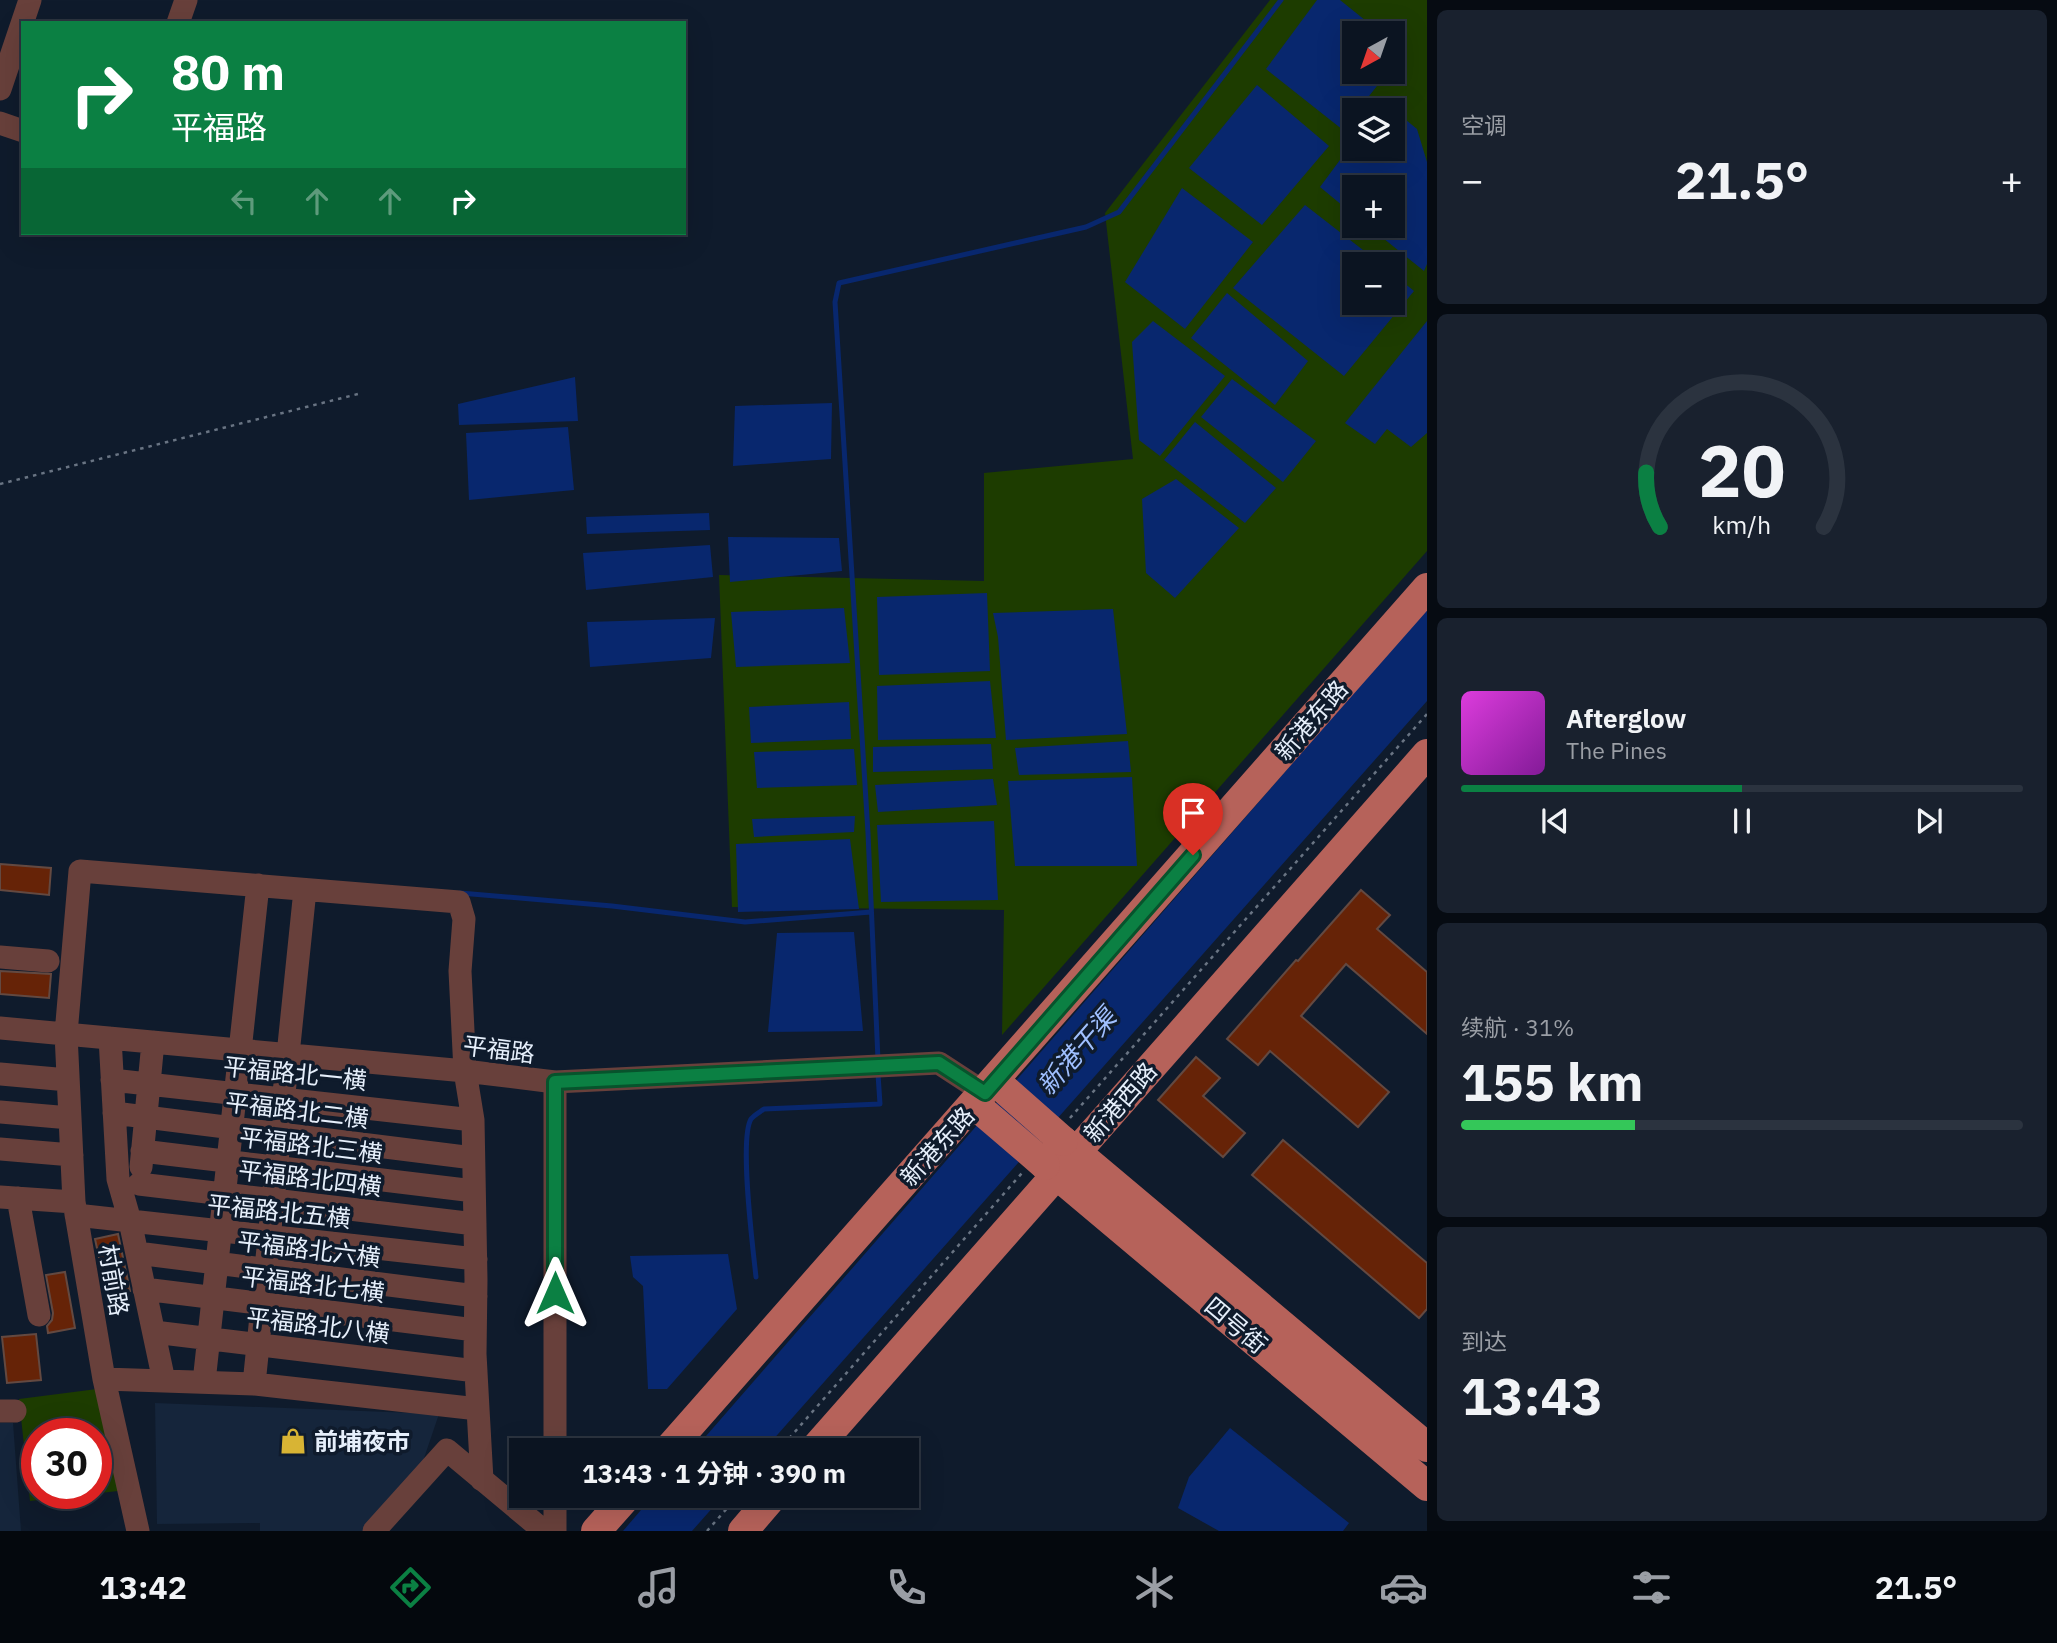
<!DOCTYPE html>
<html lang="zh">
<meta charset="utf-8">
<style>
:root{--surface:#0b1421;--page:#19212e;--text:#f1f3f6;--muted:#9a9ea5;--line:#2b333f;--accent:#0b8043}
body{margin:0;font-family:"IBM Plex Sans","Noto Sans SC",sans-serif;background:var(--page);color:var(--text);height:100vh;display:flex;flex-direction:column;font-size:26px;white-space:nowrap}
*{box-sizing:border-box;margin:0}
p{font-size:23px;color:var(--muted)}
.icon{flex:none;width:38px;height:38px;fill:none;stroke:currentColor;stroke-width:2;stroke-linecap:round;stroke-linejoin:round}
.map{position:relative;flex:1;overflow:hidden}
.drawer{display:flex;flex-direction:column;gap:10px;padding:10px;background:#060b12;width:630px}
.drawer>*{flex:none}
.banner{position:absolute;left:21px;top:21px;width:665px;height:214px;border-radius:0px;box-shadow:0 7px 28px #0002,0 0 0 2px var(--line);background:#0b8043;color:#fff;overflow:hidden}
.needle{width:46px;rotate:220deg}
.tools{position:absolute;left:1342px;top:21px;display:grid;gap:14px}
.tools a{display:grid;place-items:center;width:63px;height:63px;border-radius:0px;background:var(--surface);box-shadow:0 7px 28px #0002,0 0 0 2px var(--line);font-size:35px}
.speed{position:absolute;left:21px;top:1418px;display:flex;gap:14px;font-size:35px;font-weight:700;text-align:center}
.speed>*{display:grid;place-content:center;width:91px;height:91px;border-radius:50%;background:var(--surface);box-shadow:0 7px 28px #0002,0 0 0 2px var(--line);line-height:1}
.speed .limit{border:10px solid #d22;background:#fff;color:#111}
.pin{position:absolute;display:grid;place-items:center;width:60px;height:60px;color:#fff;margin:-72px -30px;border-radius:50% 50% 50% 0;rotate:-45deg;box-shadow:0 0 7px #0007}
.pin .icon{rotate:45deg}
.me{position:absolute;width:77px;margin:-38px;rotate:0deg;stroke-linejoin:round;filter:drop-shadow(0 0 5px #0008)}
.turn{display:flex;align-items:center;gap:24px;height:147px;padding:0 35px;font-size:32px}
.turn .icon{width:91px;height:91px;stroke-width:2.5}
.turn b{display:block;font-size:49px;line-height:60px}
.lanes{display:flex;align-items:center;height:66px;padding:0 35px;background:#0003;justify-content:center;gap:35px;direction:ltr}
.lanes .off{opacity:.35}
.big{font-size:52px;font-weight:700;line-height:1.1}
.drawer .widget{flex:1;display:flex;flex-direction:column;justify-content:center;gap:10px;min-width:0;padding:0 24px;border-radius:10px;background:var(--page)}
.drawer .dial{align-items:center;gap:0}
.dial svg{height:182px;overflow:visible;fill:none;stroke:var(--line);stroke-width:7;stroke-linecap:round;text-anchor:middle}
.dial text{fill:var(--text);stroke:none}
.song{display:flex;align-items:center;gap:21px}
.cover{width:84px;height:84px;border-radius:10px;background:linear-gradient(135deg,hsl(300 70% 55%),hsl(290 70% 35%))}
.played{height:7px;border-radius:4px;background:linear-gradient(90deg,var(--accent) 50%,var(--line) 50%)}
.keys{display:flex;justify-content:space-around;direction:ltr}
.heat{display:flex;justify-content:space-between;align-items:center;font-size:38px;direction:ltr}
.charge{height:10px;border-radius:5px;background:linear-gradient(90deg,#34c759 31%,var(--line) 0)}
.trip{position:absolute;left:509px;top:1438px;width:410px;height:70px;border-radius:0px;background:var(--surface);box-shadow:0 7px 28px #0002,0 0 0 2px var(--line);font-weight:700;line-height:70px;text-align:center}
.tabs{display:flex;height:112px;justify-content:space-around;align-items:center;background:#04080d;color:var(--muted)}
.tabs .icon{width:49px;height:49px}
.tabs .selected{color:var(--accent)}
.tabs b{font-size:32px;color:var(--text)}
main{display:flex;flex:1;min-height:0}
.map>svg:first-child{display:block}
.built{fill:#15253b}
.green{fill:#1d3c00;fill-rule:evenodd}
.water{fill:#08276e}
.lines{fill:none;stroke-linecap:round;stroke-linejoin:round}
.stream{stroke:#08276e;stroke-width:5}
.building{fill:#662307;stroke:#634941;stroke-width:2}
.path{stroke:#697483;stroke-width:2.5;stroke-dasharray:3.5 5;stroke-linecap:butt}
.minor{stroke:#68403b;stroke-width:23}
.major{stroke:#b6625a;stroke-width:30}
.major-bridge{stroke:#b6625a;stroke-width:30}
.route-casing{stroke:#07532c;stroke-width:18}
.route{stroke:#0b8043;stroke-width:12}
.labels{text-anchor:middle;dominant-baseline:central;stroke-width:7;stroke-linejoin:round;paint-order:stroke}
.street-label{font-size:24px;fill:#e6effb;stroke:#0f1b2c}
.poi-label{font-size:24px;font-weight:bold;fill:#e6effb;stroke:#0f1b2c;text-anchor:start}
.water-label{font-size:26px;font-style:italic;fill:#a0c0ff;stroke:#0f1b2c}
</style>
<main>
<div class="map">
<svg width="1427" height="1531" viewBox="0 0 1427 1531">
<rect width="100%" height="100%" fill="#0f1b2c"/>
<path class="built" d="M 155,1403 L 439,1414 L 421,1467 L 365,1531 L 260,1531 L 260,1523 L 157,1524 Z
M 0,1423 L 13,1423 L 21,1531 L 0,1531 Z"/>
<path class="green" d="M 1270,0 L 1427,0 L 1427,551 L 1002,1035 L 1004,910 L 732,907 L 719,575 L 984,581 L 984,473 L 1133,459 L 1105,213 ZM 1354,33 L 1393,33 L 1393,72 L 1354,72 ZM 1354,110 L 1393,110 L 1393,149 L 1354,149 ZM 1354,187 L 1393,187 L 1393,226 L 1354,226 ZM 1354,264 L 1393,264 L 1393,303 L 1354,303 Z
M 97,1389 L 118,1491 L 30,1501 L 19,1399 ZM 37,1433 L 96,1433 L 96,1493 L 37,1493 Z"/>
<path class="water" d="M 1317,0 L 1340,0 L 1381,33 L 1354,33 L 1354,72 L 1388,72 L 1358,110 L 1354,110 L 1354,115 L 1343,130 L 1266,69 Z
M 1257,85 L 1329,146 L 1262,225 L 1189,168 Z
M 1384,102 L 1417,129 L 1427,162 L 1427,264 L 1424,271 L 1368,226 L 1393,226 L 1393,187 L 1354,187 L 1354,215 L 1320,187 L 1354,141 L 1354,149 L 1393,149 L 1393,110 L 1378,110 Z
M 1182,188 L 1253,242 L 1185,329 L 1125,282 Z
M 1305,205 L 1381,264 L 1354,264 L 1354,303 L 1393,303 L 1393,274 L 1414,291 L 1344,376 L 1233,288 Z
M 1227,293 L 1308,361 L 1275,405 L 1191,338 Z
M 1153,321 L 1225,376 L 1160,456 L 1139,440 L 1132,342 Z
M 1427,321 L 1427,433 L 1411,447 L 1387,429 L 1375,444 L 1345,423 Z
M 575,377 L 578,421 L 459,425 L 458,404 Z
M 1232,379 L 1316,441 L 1283,482 L 1201,417 Z
M 832,403 L 831,459 L 733,466 L 735,406 Z
M 1195,422 L 1276,488 L 1245,523 L 1164,460 Z
M 568,427 L 574,490 L 469,500 L 466,433 Z
M 1176,479 L 1239,528 L 1175,598 L 1146,573 L 1142,499 Z
M 709,513 L 710,530 L 587,534 L 586,517 Z
M 728,537 L 839,538 L 842,571 L 730,582 Z
M 710,545 L 713,577 L 586,590 L 583,553 Z
M 987,593 L 990,671 L 879,675 L 877,597 Z
M 844,608 L 850,663 L 736,667 L 731,612 Z
M 1113,609 L 1127,734 L 1006,740 L 998,637 L 993,613 Z
M 1427,609 L 1427,701 L 763,1451 L 693,1451 Z
M 715,618 L 711,658 L 590,667 L 587,622 Z
M 990,681 L 996,738 L 878,740 L 877,686 Z
M 849,702 L 851,739 L 751,743 L 749,707 Z
M 1128,741 L 1131,772 L 1019,775 L 1015,748 Z
M 991,744 L 993,769 L 873,772 L 873,747 Z
M 854,749 L 857,785 L 757,788 L 754,752 Z
M 1132,777 L 1137,866 L 1015,866 L 1008,781 Z
M 993,779 L 997,805 L 878,812 L 875,785 Z
M 855,816 L 854,832 L 754,837 L 752,819 Z
M 994,821 L 998,900 L 881,902 L 877,825 Z
M 850,839 L 859,909 L 738,912 L 736,844 Z
M 854,932 L 863,1031 L 768,1032 L 777,933 Z
M 728,1254 L 737,1309 L 667,1389 L 648,1389 L 643,1286 L 633,1277 L 630,1256 Z
M 1230,1428 L 1349,1523 L 1343,1531 L 1219,1531 L 1178,1508 L 1189,1477 Z
M 653,1496 L 723,1496 L 692,1531 L 623,1531 Z"/>
<g class="lines">
<path class="stream" d="M 460,893 L 612,906 L 745,922 L 871,912
M 878,1060 L 868,833 L 835,302 L 839,283 L 1086,227 L 1119,212 L 1281,0
M 756,1277 C 753,1249 739,1139 751,1119 C 754,1115 760,1112 764,1109 L 880,1104 L 878,1074"/>
</g>
<path class="building" d="M 0,864 L 51,868 L 49,895 L 0,890 Z
M 1361,890 L 1390,915 L 1377,929 L 1427,972 L 1427,1034 L 1346,964 L 1301,1016 L 1389,1092 L 1358,1127 L 1270,1051 L 1258,1065 L 1227,1039 L 1296,960 L 1298,961 Z
M 0,971 L 51,974 L 49,998 L 0,994 Z
M 1196,1057 L 1220,1078 L 1203,1096 L 1245,1133 L 1223,1157 L 1158,1100 Z
M 1283,1140 L 1427,1263 L 1427,1309 L 1419,1318 L 1252,1175 Z
M 118,1234 L 130,1291 L 107,1295 L 95,1239 Z
M 65,1272 L 75,1328 L 48,1333 L 47,1326 L 52,1320 L 53,1313 L 46,1275 Z
M 36,1334 L 41,1380 L 7,1383 L 2,1337 Z"/>
<g class="lines">
<path class="path" d="M 0,484 L 358,394
M 1070,1118 L 1427,714
M 778,1451 L 1022,1173
M 707,1531 L 738,1496"/>
<path class="minor" d="M 178,23 L 186,0
M 0,89 L 30,0
M 0,123 L 23,131
M 0,957 L 48,961
M 0,1028 L 465,1071 L 555,1082 L 939,1063 L 985,1093
M 110,1038 L 118,1179 L 130,1221 L 164,1381
M 0,1074 L 68,1080
M 112,1080 L 473,1120
M 0,1112 L 70,1118
M 114,1113 L 473,1158
M 0,1149 L 72,1155
M 142,1151 L 474,1191
M 141,1167 L 153,1042
M 139,1184 L 475,1224
M 0,1197 L 74,1202
M 18,1198 L 39,1315
M 76,1215 L 476,1259
M 137,1253 L 476,1296
M 144,1289 L 475,1330
M 154,1332 L 476,1371
M 104,1379 L 254,1384 L 305,890
M 204,1382 L 258,885
M 254,1384 L 478,1409 L 482,1480
M 0,1411 L 15,1411
M 555,1451 L 555,1082
M 138,1531 L 104,1379 L 74,1202 L 66,1034 L 80,871 L 459,902 L 464,919 L 460,971 L 465,1071 L 473,1120 L 476,1280 L 475,1354 L 478,1409
M 374,1531 L 447,1450 L 544,1531
M 555,1531 L 555,1496"/>
<path class="major" d="M 1063,1141 L 1427,1447
M 1045,1165 L 1427,1486
M 667,1451 L 1427,588
M 813,1451 L 1427,754
M 596,1531 L 627,1496
M 743,1531 L 773,1496"/>
<path class="major-bridge" d="M 995,1081 L 1063,1141
M 974,1104 L 1045,1165"/>
</g>
<g class="lines">
<g class="route-casing">
<path id="route" d="M 555,1293 L 555,1082 L 939,1063 L 985,1093 L 1193,855"/>
</g>
<use href="#route" class="route"/>
</g>
<defs>
<g id="shop-bare" transform="scale(2.1)"><path d="M-5-2.5h2.3a2.7 3.5 0 0 1 5.4 0H5L5.5 6h-11ZM-1.5-2.5h3a1.5 2.3 0 0 0-3 0Z" fill="#d8b434" stroke="#0f1b2c" stroke-width="2.5" paint-order="stroke"/></g>
</defs>
<g fill-rule="evenodd">
<use href="#shop-bare" x="293" y="1441"/>
</g>
<g class="labels">
<g class="street-label">
<text transform="translate(1311 720) rotate(-49)">新港东路</text>
<text transform="translate(499 1049) rotate(7)">平福路</text>
<text transform="translate(295 1073) rotate(6)">平福路北一横</text>
<text transform="translate(1120 1102) rotate(-49)">新港西路</text>
<text transform="translate(297 1110) rotate(7)">平福路北二横</text>
<text transform="translate(311 1145) rotate(7)">平福路北三横</text>
<text transform="translate(937 1146) rotate(-48)">新港东路</text>
<text transform="translate(310 1178) rotate(7)">平福路北四横</text>
<text transform="translate(279 1211) rotate(6)">平福路北五横</text>
<text transform="translate(309 1249) rotate(7)">平福路北六横</text>
<text transform="translate(114 1280) rotate(80)">村前路</text>
<text transform="translate(313 1284) rotate(7)">平福路北七横</text>
<text transform="translate(318 1325) rotate(7)">平福路北八横</text>
<text transform="translate(1236 1325) rotate(40)">四号街</text>
</g>
<g class="poi-label">
<text x="314" y="1441">前埔夜市</text>
</g>
<g class="water-label">
<text transform="translate(1076 1051) rotate(-49)">新港干渠</text>
</g>
</g>
</svg>
<div class="tools">
<a><svg class="needle" viewBox="-14 -14 28 28"><path d="M0-13l5 13h-10z" fill="#e53935"/><path d="M0 13l5-13h-10z" fill="#9a9ea5"/></svg></a>
<a><svg class="icon" aria-label="layers" viewBox="0 0 24 24"><path d="M12 4l9 5-9 5-9-5zM3 14l9 5 9-5"/></svg></a>
<a>+</a>
<a>−</a>
</div>
<div class="speed"><div class="limit">30</div></div>
<div class="pin" style="left:1193px;top:855px;background:#d93025"><svg class="icon" aria-label="arrive" viewBox="0 0 24 24"><path d="M6 21V4h12l-3 4 3 4H6"/></svg></div>
<svg class="me" style="left:555px;top:1293px" viewBox="-20 -20 40 40"><path d="M0-17L14 15 0 8-14 15z" fill="#0b8043" stroke="#fff" stroke-width="4"/></svg>
<div class="trip">13:43 · 1 分钟 · 390 m</div>
<div class="banner">
<div class="turn"><svg class="icon" aria-label="right" viewBox="0 0 24 24"><path d="M7 20v-9h11M14 6l5 5-5 5"/></svg><div><b>80 m</b>平福路</div></div>
<div class="lanes"><svg class="icon off" aria-label="left" viewBox="0 0 24 24"><path d="M17 20v-9H6M10 6l-5 5 5 5"/></svg><svg class="icon off" aria-label="ahead" viewBox="0 0 24 24"><path d="M12 20V5M6 11l6-6 6 6"/></svg><svg class="icon off" aria-label="ahead" viewBox="0 0 24 24"><path d="M12 20V5M6 11l6-6 6 6"/></svg><svg class="icon" aria-label="right" viewBox="0 0 24 24"><path d="M7 20v-9h11M14 6l5 5-5 5"/></svg></div>
</div>
</div>
<section class="drawer">
<div class="widget"><p>空调</p>
<div class="heat"><a>−</a><b class="big">21.5°</b><a>+</a></div>
</div>
<div class="widget dial"><svg viewBox="0 0 100 80">
<path d="M14 69A42 42 0 1 1 86 69"/>
<path d="M14 69A42 42 0 0 1 8 45" stroke="#0b8043"/>
<text x="50" y="56" font-size="32" font-weight="700">20</text>
<text x="50" y="72" font-size="11">km/h</text>
</svg></div>
<div class="widget">
<div class="song"><i class="cover"></i><div><b>Afterglow</b><p>The Pines</p></div></div>
<div class="played"></div>
<div class="keys"><svg class="icon" aria-label="previous" viewBox="0 0 24 24"><path d="M18 5L8 12l10 7zM5 5v14"/></svg><svg class="icon" aria-label="pause" viewBox="0 0 24 24"><path d="M8 5v14M16 5v14"/></svg><svg class="icon" aria-label="next" viewBox="0 0 24 24"><path d="M6 5l10 7-10 7zM19 5v14"/></svg></div>
</div>
<div class="widget"><p>续航 · 31%</p><b class="big">155 km</b><div class="charge"></div></div>
<div class="widget"><p>到达</p><b class="big">13:43</b></div>
</section>
</main>
<nav class="tabs">
<b>13:42</b>
<svg class="icon selected" aria-label="directions" viewBox="0 0 24 24"><path d="M12 3l9 9-9 9-9-9zM9 14v-3h6M13 9l2 2-2 2"/></svg>
<svg class="icon" aria-label="music" viewBox="0 0 24 24"><path d="M9 18V5l10-2v13"/><circle cx="6" cy="18" r="3"/><circle cx="16" cy="16" r="3"/></svg>
<svg class="icon" aria-label="phone" viewBox="0 0 24 24"><path d="M5 4h4l2 5-3 2q2 4 5 5l2-3 5 2v4C11 20 4 13 5 4z"/></svg>
<svg class="icon" aria-label="climate" viewBox="0 0 24 24"><path d="M12 3v18M4 7l16 10M4 17L20 7"/></svg>
<svg class="icon" aria-label="car" viewBox="0 0 24 24"><path d="M5 17H2v-5l4-1 3-4h7l3 4 3 1v5h-3M9 17h6M6 11h13"/><circle cx="7" cy="17" r="2"/><circle cx="17" cy="17" r="2"/></svg>
<svg class="icon" aria-label="filters" viewBox="0 0 24 24"><path d="M4 7h16M4 17h16"/><circle cx="9" cy="7" r="2"/><circle cx="15" cy="17" r="2"/></svg>
<b>21.5°</b>
</nav>
